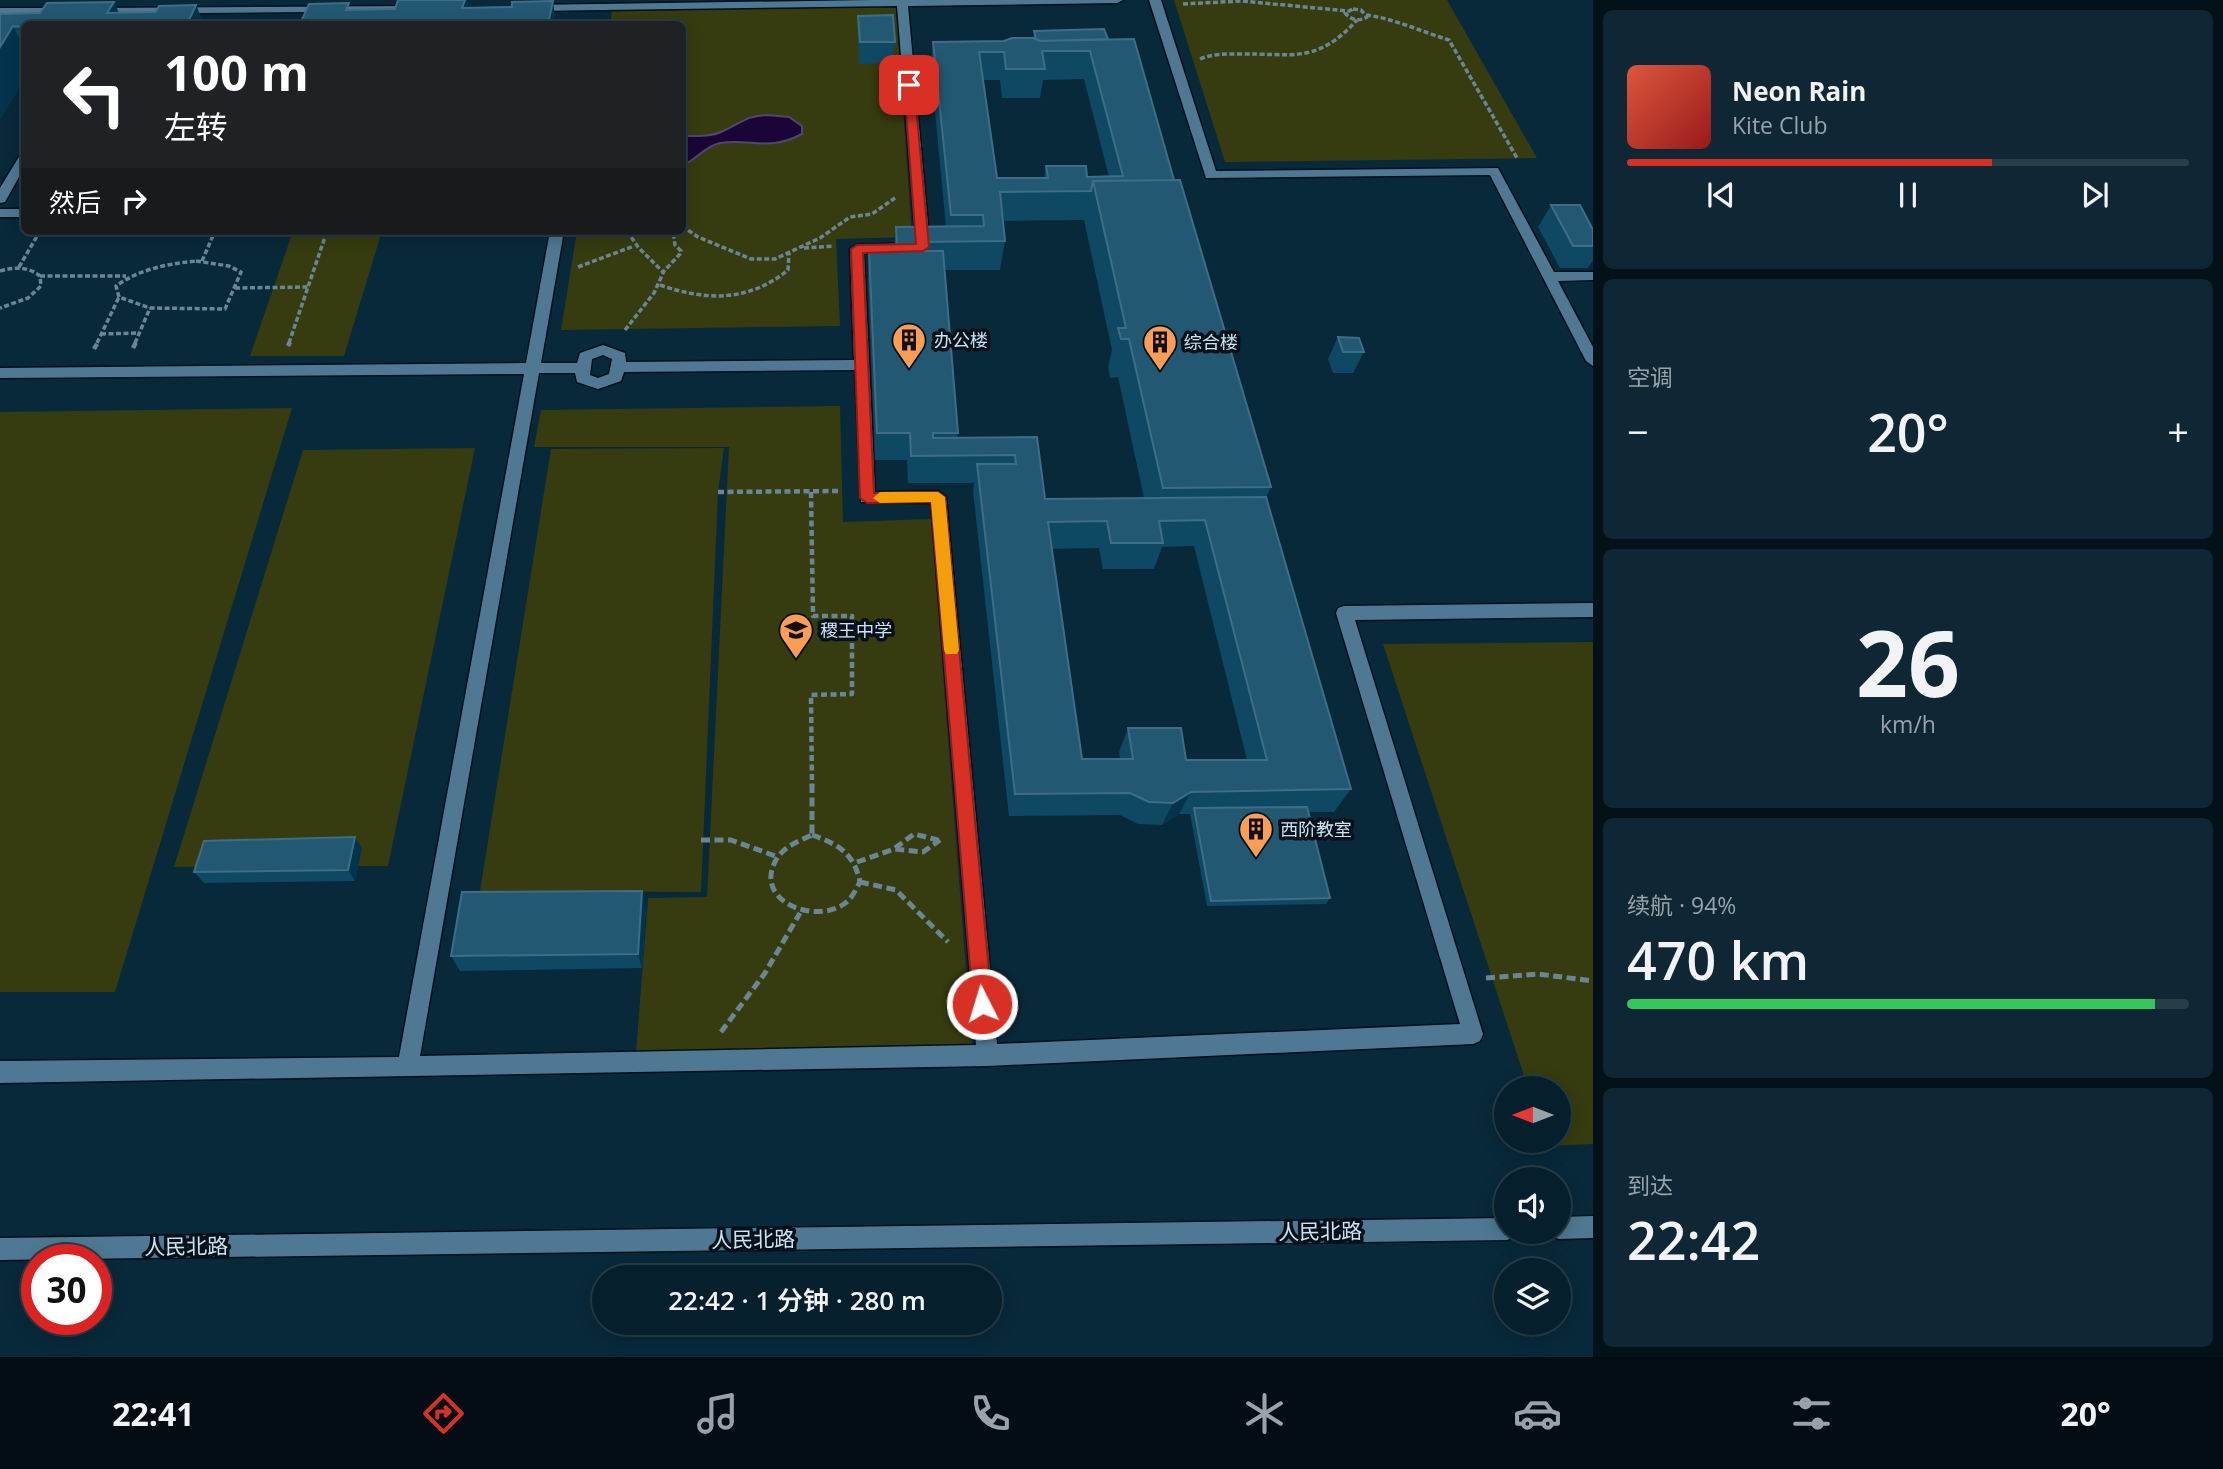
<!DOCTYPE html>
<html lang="zh">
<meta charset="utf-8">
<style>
:root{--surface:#061f2c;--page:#0f2734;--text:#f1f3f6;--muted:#98a2a9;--line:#273d48;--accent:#d93025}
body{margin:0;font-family:"Open Sans","Noto Sans SC",sans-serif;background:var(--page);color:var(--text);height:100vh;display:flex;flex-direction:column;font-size:26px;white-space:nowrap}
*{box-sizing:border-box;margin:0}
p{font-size:23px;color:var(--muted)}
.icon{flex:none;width:38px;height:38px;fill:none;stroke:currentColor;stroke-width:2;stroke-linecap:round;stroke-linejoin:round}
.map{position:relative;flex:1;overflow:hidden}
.sheet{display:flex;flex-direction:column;gap:10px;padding:10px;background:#031118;width:630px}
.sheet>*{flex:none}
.hud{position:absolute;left:21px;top:21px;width:665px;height:214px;border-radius:10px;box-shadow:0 4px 18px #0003,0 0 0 2px var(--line);background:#202124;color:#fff;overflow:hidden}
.needle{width:46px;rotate:270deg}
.buttons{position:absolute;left:1494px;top:1076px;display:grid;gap:14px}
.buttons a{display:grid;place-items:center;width:77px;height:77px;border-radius:50%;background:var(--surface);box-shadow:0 4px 18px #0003,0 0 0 2px var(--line);font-size:35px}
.speed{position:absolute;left:21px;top:1244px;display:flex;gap:14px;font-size:35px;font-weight:700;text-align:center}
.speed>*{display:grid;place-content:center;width:91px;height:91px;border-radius:50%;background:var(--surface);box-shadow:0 4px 18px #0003,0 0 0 2px var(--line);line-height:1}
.speed .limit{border:10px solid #d22;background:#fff;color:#111}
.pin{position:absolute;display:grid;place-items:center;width:60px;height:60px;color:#fff;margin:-30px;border-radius:14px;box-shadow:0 4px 10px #0006}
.me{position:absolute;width:77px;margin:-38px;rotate:355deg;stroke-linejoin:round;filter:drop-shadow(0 0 5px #0008)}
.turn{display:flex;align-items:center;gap:24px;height:147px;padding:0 28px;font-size:32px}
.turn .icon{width:91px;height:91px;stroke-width:2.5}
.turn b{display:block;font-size:49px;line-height:60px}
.then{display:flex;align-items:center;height:66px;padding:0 28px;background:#0003;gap:14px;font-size:26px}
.big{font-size:52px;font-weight:600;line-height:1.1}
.sheet .widget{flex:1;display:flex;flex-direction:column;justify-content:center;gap:10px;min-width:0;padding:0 24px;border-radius:10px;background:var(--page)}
.sheet .dial{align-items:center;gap:0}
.dial b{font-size:91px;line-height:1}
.song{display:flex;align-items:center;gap:21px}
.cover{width:84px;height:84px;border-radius:10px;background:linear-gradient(135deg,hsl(10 70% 55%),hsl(0 70% 35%))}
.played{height:7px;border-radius:4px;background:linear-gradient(90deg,var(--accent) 65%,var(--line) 65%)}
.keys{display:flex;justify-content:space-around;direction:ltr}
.heat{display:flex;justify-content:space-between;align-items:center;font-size:38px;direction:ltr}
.charge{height:10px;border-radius:5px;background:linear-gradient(90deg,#34c759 94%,var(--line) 0)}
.trip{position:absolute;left:592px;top:1265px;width:410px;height:70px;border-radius:35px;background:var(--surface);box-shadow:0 4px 18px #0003,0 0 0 2px var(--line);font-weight:600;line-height:70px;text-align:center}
.tab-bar{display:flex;height:112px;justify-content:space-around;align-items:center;background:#020c12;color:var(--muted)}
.tab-bar .icon{width:49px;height:49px}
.tab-bar .current{color:var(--accent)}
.tab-bar b{font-size:32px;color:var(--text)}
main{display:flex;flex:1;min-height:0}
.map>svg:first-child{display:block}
.green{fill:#363c0f}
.water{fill:#1b0538;stroke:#50476f;stroke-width:2}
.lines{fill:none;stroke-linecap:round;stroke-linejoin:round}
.minor-casing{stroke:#00101c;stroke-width:3}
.path-far2{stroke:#6a8695;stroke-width:3.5;stroke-dasharray:5 2.5;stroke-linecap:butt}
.path-far1{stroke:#6a8695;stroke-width:4.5;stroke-dasharray:6 3.5;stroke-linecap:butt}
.path{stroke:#6a8695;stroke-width:5;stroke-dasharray:9 4.5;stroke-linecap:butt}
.minor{fill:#4f7993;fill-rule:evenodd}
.wall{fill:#0e4863;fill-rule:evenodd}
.shaded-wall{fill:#03344c}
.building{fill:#235872;stroke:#3d6e86;stroke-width:2;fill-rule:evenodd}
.route{fill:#d93025;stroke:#8d1f18;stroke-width:2}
.slow{fill:#f59e0b}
.labels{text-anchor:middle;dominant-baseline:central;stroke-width:7;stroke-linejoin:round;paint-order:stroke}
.poi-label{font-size:18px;fill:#cbe2f0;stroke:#02101a;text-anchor:start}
.near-street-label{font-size:21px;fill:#cbe2f0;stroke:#02101a}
</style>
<main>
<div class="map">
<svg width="1593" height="1357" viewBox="0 0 1593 1357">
<rect width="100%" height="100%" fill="#08293a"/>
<path class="green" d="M 1174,0 L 1447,0 L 1537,158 L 1225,162 Z
M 896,7 L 912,237 L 836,239 L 840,326 L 561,330 L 577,231 L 682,231 L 682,24 L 610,24 L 612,11 Z
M 293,231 L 382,231 L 344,356 L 250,356 Z
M 840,406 L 843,522 L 931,519 L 972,1047 L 636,1053 L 648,898 L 707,897 L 729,447 L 534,447 L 541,410 Z
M 292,408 L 115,992 L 0,992 L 0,412 Z
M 475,448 L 388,866 L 174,867 L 303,450 Z
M 724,448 L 718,492 L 701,892 L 480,891 L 551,449 Z
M 1593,642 L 1593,1144 L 1546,1146 L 1545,1141 L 1559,1141 L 1559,1088 L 1528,1088 L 1383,644 Z"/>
<path class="water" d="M 767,115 L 789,117 L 802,126 L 802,134 C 768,152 752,138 720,143 C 705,146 696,160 683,165 L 683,136 C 696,136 711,137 723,131 C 742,123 745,116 767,115 Z"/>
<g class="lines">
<g class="minor-casing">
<path id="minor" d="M 873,0 L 1123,0 L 1117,3 L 908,6 L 930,247 L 923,251 L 864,253 L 875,492 L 938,491 L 946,497 L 997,1044 L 1460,1024 L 1336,613 L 1338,608 L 1344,606 L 1593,603 L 1593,617 L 1355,620 L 1483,1034 L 1480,1041 L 1473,1044 L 987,1066 L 0,1083 L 0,1061 L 399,1057 L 524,374 L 0,378 L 0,368 L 526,363 L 550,231 L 564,231 L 541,363 L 577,363 L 580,353 L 603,345 L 625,353 L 626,362 L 854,360 L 850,249 L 857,245 L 916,243 L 897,6 L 532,11 L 526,8 L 532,5 ZM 603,355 L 612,359 L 609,374 L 598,378 L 590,375 L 592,359 ZM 855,370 L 861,502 L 931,503 L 976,1045 L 420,1056 L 539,373 L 575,373 L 577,382 L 598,389 L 621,381 L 624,372 Z
M 1149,0 L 1161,0 L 1216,171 L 1498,168 L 1554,272 L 1593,272 L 1593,280 L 1558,281 L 1593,347 L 1593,366 L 1586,361 L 1490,175 L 1206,178 Z
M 416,6 L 422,9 L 420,11 L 94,14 L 88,11 L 94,8 Z
M 0,8 L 63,8 L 69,11 L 63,14 L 0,14 Z
M 24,154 L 24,168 L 5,202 L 0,203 L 0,188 L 20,155 Z
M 0,209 L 24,209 L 24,217 L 0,217 Z
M 1593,1216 L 1593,1238 L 1559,1239 L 1551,1236 L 1549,1232 L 1559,1232 L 1559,1217 Z
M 1507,1218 L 1507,1232 L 1517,1232 L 1515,1237 L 1507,1240 L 0,1260 L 0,1238 Z"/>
</g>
<path class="path-far2" d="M 1183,4 L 1242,1 L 1348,11
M 1353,9 L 1361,10 L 1367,17 C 1359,22 1351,20 1345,13 Z
M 1366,15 C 1392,18 1423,32 1449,40 L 1517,158
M 1200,59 C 1212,54 1225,54 1238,54 C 1293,53 1316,65 1357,20
M 682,226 L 698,237 L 751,259 L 775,259 L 820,238 L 850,217 L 872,214 L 895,198
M 627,231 L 638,247 L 663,272
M 804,248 L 834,246
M 196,261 L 229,266 L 241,272 L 225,309 L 150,308 L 119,297 L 116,286 C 140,269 167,264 196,261 Z
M 202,261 L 215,231
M 19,267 L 40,231
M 578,267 L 634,246
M 0,271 C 15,267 27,266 40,276 L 41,286 L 28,298 L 0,308
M 40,276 L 126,276
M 660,285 C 706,301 749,302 788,270 L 789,253
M 235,288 L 308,287
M 625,330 L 654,293 L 664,271 L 680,254 L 681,251 L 675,245 L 673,231
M 101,334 L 139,333
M 97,343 L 119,297
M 135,343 L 150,308
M 289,343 L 327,231"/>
<path class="path-far1" d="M 288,346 L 290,342
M 133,348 L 136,342
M 94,349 L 98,342
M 718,492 L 841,491
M 811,492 L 813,616 L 852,616 L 852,694 L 811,695 L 812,786"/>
<path class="path" d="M 812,784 L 812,835
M 812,835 C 838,844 854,853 860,882 C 856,889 852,899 844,904 C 813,925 753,900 776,860 C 784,846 799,841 812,835 Z
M 701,840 L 731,840 L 778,857
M 895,848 L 914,834 L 938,840
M 857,862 L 894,849 L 923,852 L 940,840
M 860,882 L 896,890 L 948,942
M 1486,978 L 1538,974 L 1593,981
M 721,1032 L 765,973 L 800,913"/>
<use href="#minor" class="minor"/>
</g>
<path class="wall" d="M 118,13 L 204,24 L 24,24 L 24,80 L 0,119 L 0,14 Z
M 858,16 L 895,42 L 893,63 L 859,64 L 858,38 Z
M 1034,31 L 1108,39 L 1174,180 L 1271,487 L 1266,497 L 1351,789 L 1334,812 L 1308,812 L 1330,898 L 1326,904 L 1207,906 L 1190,814 L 1179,814 L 1162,825 L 1138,824 L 1120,815 L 1009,816 L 973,491 L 974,483 L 908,483 L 907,460 L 875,460 L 868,280 L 869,251 L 894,251 L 896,227 L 946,227 L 931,70 L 933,42 L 1004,41 L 1033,38 ZM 1084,79 L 1109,177 L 1087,177 L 1046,166 L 1044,178 L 997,178 L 983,80 L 1000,80 L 1002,98 L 1040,98 L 1043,80 ZM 1084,220 L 1112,350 L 1108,367 L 1110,378 L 1118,377 L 1144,498 L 1045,499 L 1037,437 L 957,438 L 958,433 L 945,270 L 1000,270 L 1005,241 L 1003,221 ZM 1194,546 L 1247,760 L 1186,760 L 1128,728 L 1119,752 L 1120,759 L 1082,759 L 1052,549 L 1099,548 L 1103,569 L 1154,569 L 1162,547 Z
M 1551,205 L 1593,230 L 1593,260 L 1588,268 L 1560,268 L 1538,227 Z
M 1338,337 L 1364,352 L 1353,373 L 1333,373 L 1328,359 Z
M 355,837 L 362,848 L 355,881 L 204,883 L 194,872 Z
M 646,906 L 642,968 L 460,971 L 451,956 Z"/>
<path class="shaded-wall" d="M 465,0 L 467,0 L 472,23 L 462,8 Z
M 553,1 L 556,24 L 548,24 Z
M 114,2 L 124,24 L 107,13 Z
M 196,5 L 204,24 L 187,24 Z
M 13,26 L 24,48 L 24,80 L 0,119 L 0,47 Z
M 1191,792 L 1179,814 L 1162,825 L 1173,803 Z
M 355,837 L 362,848 L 355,881 L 348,870 Z
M 642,891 L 646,906 L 642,968 L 638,954 Z"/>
<path class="building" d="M 398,0 L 465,0 L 462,8 L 512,7 L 512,2 L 553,1 L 548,24 L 476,24 L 477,23 L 454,24 L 300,24 L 309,4 L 349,3 L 346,10 L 395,9 Z
M 114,2 L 107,13 L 156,12 L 159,6 L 196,5 L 187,24 L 118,24 L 119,23 L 101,23 L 94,24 L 24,24 L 24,27 L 13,26 L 0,47 L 0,14 L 40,13 L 47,3 Z
M 893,15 L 895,42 L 860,42 L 858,16 Z
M 1104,29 L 1108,39 L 1040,41 L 1036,39 L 1034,31 Z
M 1012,38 L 1033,38 L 1040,41 L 1134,39 L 1174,180 L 1093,181 L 1091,191 L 1000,192 L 1005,241 L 916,242 L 917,251 L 943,251 L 958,433 L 933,433 L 933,438 L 1037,437 L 1045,499 L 1266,497 L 1351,789 L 1191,792 L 1173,803 L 1149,802 L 1130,793 L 1015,794 L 977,464 L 1016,464 L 1015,455 L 911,456 L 910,433 L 877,433 L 869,251 L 897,251 L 896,227 L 984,226 L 983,215 L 951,215 L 933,42 L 1004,41 ZM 1042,51 L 1090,51 L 1123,176 L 1087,177 L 1086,166 L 1046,166 L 1048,178 L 997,178 L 979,52 L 1004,52 L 1006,69 L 1045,69 ZM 1205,520 L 1267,760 L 1186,760 L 1181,728 L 1128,728 L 1133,759 L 1082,759 L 1048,522 L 1107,521 L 1111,543 L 1163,543 L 1159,521 Z
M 1180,180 L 1271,487 L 1163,488 L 1129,339 L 1121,339 L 1118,328 L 1126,328 L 1093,181 Z
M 1551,205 L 1580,205 L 1593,230 L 1593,246 L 1573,246 Z
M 1338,337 L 1359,338 L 1364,352 L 1343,352 Z
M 1307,807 L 1330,898 L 1211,901 L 1194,808 Z
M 355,837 L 348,870 L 194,872 L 204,841 Z
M 642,891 L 638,954 L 451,956 L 462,892 Z"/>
<path class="route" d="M 909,82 L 914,85 L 929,247 L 923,251 L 863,253 L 874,493 L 938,492 L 945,497 L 992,1004 L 989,1010 L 982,1013 L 976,1010 L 973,1004 L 931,502 L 867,503 L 860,498 L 851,249 L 857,245 L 916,244 L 904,85 Z"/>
<path class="slow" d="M 880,492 L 938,492 L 945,497 L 959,650 L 957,654 L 946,654 L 944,650 L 931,502 L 880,503 L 873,498 Z"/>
<defs>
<g id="building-pin" transform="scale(1.75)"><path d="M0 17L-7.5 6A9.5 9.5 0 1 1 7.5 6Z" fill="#fc9d53" stroke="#02101a"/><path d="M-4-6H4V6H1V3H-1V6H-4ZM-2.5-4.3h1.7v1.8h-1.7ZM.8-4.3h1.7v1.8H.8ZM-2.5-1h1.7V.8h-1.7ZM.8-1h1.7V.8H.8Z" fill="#111"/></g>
<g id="school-pin" transform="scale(1.75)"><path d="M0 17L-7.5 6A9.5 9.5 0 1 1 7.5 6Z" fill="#fc9d53" stroke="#02101a"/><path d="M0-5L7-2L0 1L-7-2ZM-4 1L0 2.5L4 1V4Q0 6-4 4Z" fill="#111"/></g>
</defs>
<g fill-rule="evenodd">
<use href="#building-pin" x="909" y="340"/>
<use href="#building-pin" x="1160" y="342"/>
<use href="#school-pin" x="796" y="630"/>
<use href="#building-pin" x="1256" y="829"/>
</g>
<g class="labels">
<g class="poi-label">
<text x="934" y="340">办公楼</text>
<text x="1184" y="342">综合楼</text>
<text x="820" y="630">稷王中学</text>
<text x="1280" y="829">西阶教室</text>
</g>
<g class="near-street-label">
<text transform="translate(1320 1231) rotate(-1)">人民北路</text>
<text transform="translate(753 1239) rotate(-1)">人民北路</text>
<text transform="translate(186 1246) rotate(-1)">人民北路</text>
</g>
</g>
</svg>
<div class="buttons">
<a><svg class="needle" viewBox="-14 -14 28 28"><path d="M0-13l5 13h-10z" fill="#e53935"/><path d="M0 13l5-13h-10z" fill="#98a2a9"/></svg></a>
<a><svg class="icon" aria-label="sound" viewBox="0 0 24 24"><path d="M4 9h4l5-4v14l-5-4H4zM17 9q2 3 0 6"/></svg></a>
<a><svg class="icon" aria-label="layers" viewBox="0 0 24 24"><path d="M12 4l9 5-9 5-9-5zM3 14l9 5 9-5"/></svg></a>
</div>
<div class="speed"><div class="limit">30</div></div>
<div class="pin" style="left:909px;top:85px;background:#d93025"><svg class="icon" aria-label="arrive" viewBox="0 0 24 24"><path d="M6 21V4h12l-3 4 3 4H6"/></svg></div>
<svg class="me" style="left:982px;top:1004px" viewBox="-20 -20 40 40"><circle r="17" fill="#d93025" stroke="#fff" stroke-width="3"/><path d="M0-11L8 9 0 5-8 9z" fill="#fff"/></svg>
<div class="trip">22:42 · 1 分钟 · 280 m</div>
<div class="hud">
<div class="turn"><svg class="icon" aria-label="left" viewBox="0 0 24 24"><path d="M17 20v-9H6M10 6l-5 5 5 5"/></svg><div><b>100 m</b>左转</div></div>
<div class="then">然后<svg class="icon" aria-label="right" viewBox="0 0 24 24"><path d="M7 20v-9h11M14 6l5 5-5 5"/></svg></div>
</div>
</div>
<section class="sheet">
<div class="widget">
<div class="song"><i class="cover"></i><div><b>Neon Rain</b><p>Kite Club</p></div></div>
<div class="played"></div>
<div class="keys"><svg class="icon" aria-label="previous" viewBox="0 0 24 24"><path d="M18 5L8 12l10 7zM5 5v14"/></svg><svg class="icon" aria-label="pause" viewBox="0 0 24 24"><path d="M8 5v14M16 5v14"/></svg><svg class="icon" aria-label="next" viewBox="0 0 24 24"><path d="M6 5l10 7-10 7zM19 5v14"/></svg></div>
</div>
<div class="widget"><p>空调</p>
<div class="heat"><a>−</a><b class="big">20°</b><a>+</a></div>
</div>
<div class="widget dial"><b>26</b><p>km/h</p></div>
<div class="widget"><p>续航 · 94%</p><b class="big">470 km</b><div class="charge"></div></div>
<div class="widget"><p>到达</p><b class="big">22:42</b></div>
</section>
</main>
<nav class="tab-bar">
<b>22:41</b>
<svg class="icon current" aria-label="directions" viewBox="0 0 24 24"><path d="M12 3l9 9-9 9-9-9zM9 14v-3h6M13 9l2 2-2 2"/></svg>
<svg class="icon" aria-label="music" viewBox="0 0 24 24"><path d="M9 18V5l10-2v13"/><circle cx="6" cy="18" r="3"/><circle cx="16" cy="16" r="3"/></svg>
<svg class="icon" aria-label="phone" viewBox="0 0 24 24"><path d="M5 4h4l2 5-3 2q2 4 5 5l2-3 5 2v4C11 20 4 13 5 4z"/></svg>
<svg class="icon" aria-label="climate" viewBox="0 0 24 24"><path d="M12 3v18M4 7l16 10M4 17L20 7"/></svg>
<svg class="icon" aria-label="car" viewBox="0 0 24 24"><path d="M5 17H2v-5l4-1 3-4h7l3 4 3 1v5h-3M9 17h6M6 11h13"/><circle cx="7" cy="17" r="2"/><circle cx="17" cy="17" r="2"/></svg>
<svg class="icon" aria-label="filters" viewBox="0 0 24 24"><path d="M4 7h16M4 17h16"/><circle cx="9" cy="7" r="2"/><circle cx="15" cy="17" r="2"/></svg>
<b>20°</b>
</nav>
